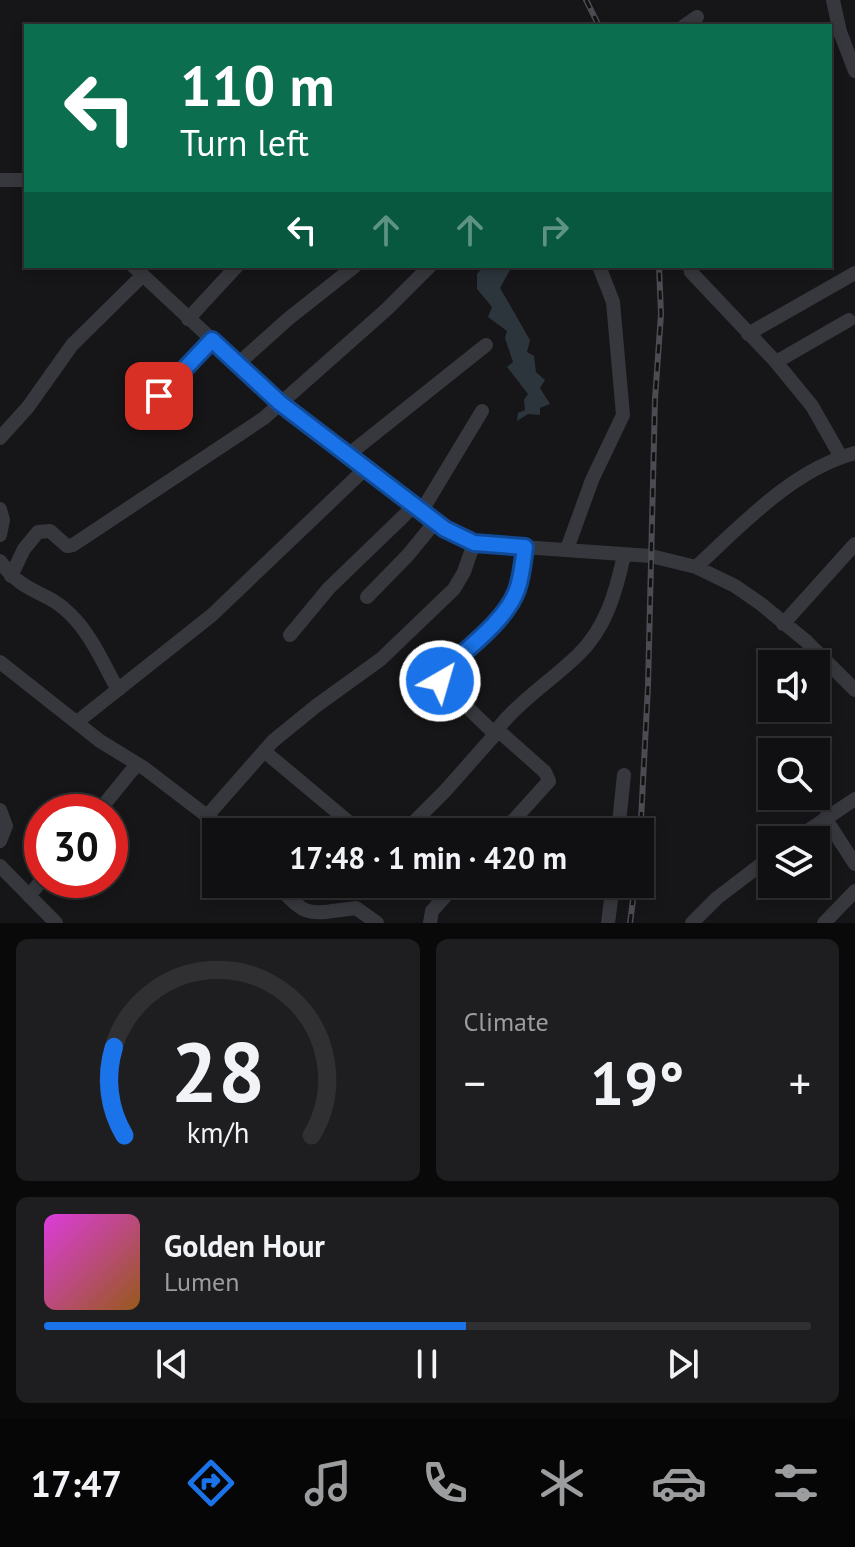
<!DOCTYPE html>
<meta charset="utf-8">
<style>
:root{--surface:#101012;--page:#1e1e20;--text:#f1f3f6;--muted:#9c9d9f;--line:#303032;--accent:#1a73e8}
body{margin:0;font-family:"PT Sans",sans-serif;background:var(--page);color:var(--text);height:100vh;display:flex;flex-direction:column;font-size:30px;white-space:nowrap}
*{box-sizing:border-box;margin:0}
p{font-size:26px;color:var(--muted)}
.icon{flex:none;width:44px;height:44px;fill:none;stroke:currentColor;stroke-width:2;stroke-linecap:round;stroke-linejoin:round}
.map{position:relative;height:923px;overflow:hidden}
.details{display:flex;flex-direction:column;gap:16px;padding:16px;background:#09090a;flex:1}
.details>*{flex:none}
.banner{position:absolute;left:24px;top:24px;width:808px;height:244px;border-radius:0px;box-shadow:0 4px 12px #0003,0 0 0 2px var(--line);background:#0b6e4f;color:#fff;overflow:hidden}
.fabs{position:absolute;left:758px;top:650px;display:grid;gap:16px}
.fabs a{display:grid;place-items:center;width:72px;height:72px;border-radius:0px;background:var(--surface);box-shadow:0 4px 12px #0003,0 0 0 2px var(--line);font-size:40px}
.speed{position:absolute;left:24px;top:794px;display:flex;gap:16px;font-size:40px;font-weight:700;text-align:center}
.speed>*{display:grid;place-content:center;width:104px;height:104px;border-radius:50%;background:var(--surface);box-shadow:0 4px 12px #0003,0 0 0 2px var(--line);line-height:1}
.speed .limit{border:12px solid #d22;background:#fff;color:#111}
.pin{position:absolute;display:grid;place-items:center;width:68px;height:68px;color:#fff;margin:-34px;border-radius:16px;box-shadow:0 4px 12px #0006}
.me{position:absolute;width:88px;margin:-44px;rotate:38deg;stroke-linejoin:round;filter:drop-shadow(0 0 6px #0008)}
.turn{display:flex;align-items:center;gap:28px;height:168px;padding:0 24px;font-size:36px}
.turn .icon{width:104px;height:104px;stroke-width:2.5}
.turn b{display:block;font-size:56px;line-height:68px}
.lanes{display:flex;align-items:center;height:76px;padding:0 24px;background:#0003;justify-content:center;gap:40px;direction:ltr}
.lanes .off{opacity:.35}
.big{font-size:60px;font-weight:600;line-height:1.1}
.details .tile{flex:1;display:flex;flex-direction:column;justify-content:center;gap:12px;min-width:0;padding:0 28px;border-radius:12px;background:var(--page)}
.details .dial{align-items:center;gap:0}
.dial svg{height:208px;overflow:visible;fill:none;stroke:var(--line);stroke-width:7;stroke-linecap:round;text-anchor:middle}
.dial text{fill:var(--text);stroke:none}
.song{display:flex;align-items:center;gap:24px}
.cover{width:96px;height:96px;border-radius:12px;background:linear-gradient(135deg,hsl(300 70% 55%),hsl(30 70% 35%))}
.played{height:8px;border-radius:4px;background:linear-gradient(90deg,var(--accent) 55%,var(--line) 55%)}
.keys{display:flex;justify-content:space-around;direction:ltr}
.heat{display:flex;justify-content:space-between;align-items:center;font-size:44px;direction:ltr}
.details .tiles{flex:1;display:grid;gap:16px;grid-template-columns:1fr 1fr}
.tile:last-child{grid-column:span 2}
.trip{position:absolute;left:202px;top:818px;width:452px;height:80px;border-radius:0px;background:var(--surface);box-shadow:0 4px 12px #0003,0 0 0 2px var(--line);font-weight:600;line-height:80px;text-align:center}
.tab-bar{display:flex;height:128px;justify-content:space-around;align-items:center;background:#060607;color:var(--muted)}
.tab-bar .icon{width:56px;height:56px}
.tab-bar .active{color:var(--accent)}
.tab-bar b{font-size:36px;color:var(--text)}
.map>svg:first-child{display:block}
.water{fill:#2c353c}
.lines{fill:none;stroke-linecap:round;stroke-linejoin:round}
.minor{stroke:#37383d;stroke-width:14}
.rail-casing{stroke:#4a4c52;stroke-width:6}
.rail{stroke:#111113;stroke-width:3;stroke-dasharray:9;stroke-linecap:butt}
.route-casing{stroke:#114b97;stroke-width:20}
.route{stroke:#1a73e8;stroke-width:14}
</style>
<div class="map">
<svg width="855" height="923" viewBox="0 0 855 923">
<rect width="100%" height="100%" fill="#161618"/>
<path class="water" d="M 484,266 L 512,266 L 500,288 L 530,340 L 527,352 L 534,356 L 536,372 L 545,380 L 540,388 L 550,404 L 540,408 L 540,415 L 528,414 L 517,421 L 518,413 L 525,410 L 524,400 L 528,394 L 507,367 L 513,362 L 505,338 L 507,331 L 488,317 L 492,307 L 477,289 L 477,274 Z"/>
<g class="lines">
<path class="minor" d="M 833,0 L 840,32 L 855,71
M 684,26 L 697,17
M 0,180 L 26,180
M 133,266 L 280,403 L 445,529 L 479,544 L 651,556 L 696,567 L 735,586 L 761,604 L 806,641 L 855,690
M 690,266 L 691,272 L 776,362 L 812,406 L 841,457
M 188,319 L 237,266
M 748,334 L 855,273
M 776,362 L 849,320
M 239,363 L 288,319 L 355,266
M 159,396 L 212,340
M 0,438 L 28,407 L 72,345 L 142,276
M 348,455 L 486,345
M 0,509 L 3,520 L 0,535
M 421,512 L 482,411
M 567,549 L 592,480 L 623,415 L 613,302 L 599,266
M 0,561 C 23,595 47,590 70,614 C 91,634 104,665 118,690
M 696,567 C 743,524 792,470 855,453
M 11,576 L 24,549 L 38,532 L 50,531 L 67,546 L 73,545 L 264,418 L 387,309 L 430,266
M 367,597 L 408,555 L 435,522
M 783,624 L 855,544
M 290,635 L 329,588 L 414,506
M 0,662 L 100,741 L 144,768 L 228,832
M 77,722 L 212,615 L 366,468
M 495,734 L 440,681 L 440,676 L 504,613 L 516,593 L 525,547
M 264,751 L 350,823 L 369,832
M 0,810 L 6,826 L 0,841
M 98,812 L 137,764
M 207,816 L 273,741 L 316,706 L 381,659 L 454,589 L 464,572 L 474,543
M 825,818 L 855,864
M 404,832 L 445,791 L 499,730
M 503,832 L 549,781 L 545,772 L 501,733 L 499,727 C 522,699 552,680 578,655 C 606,628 616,592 624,555
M 618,832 L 624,775
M 794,840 L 855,799
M 0,866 L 56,923
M 277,884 C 307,921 312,913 356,908 L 377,923
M 427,884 L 441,901
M 29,896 L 42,880
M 430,923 L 432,911 L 456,884
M 608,923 L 613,884
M 692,923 L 717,898 L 772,856
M 824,923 L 855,891"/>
<g class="rail-casing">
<path id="rail" d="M 586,0 L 599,26
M 640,839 L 648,686 L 655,399 L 661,314 L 659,266
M 630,923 L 635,884"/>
</g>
<use href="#rail" class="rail"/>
</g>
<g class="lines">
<g class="route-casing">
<path id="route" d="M 159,396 L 212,340 L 280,403 L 445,529 L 474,543 L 525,547 C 523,561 522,576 517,590 C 506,621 465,650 441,673 L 440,681"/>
</g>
<use href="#route" class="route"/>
</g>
</svg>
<div class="fabs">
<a><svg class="icon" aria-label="sound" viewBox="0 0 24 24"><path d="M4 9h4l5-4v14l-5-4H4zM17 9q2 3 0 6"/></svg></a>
<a><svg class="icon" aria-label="search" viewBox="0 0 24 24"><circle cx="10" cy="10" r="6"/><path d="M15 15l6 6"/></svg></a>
<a><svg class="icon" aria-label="layers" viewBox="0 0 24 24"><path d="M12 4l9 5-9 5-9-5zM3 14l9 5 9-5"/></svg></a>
</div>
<div class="speed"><div class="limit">30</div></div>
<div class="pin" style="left:159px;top:396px;background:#d93025"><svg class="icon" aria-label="arrive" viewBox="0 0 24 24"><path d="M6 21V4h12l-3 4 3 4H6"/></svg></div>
<svg class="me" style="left:440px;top:681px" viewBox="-20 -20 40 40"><circle r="17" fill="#1a73e8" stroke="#fff" stroke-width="3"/><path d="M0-11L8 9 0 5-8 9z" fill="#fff"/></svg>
<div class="trip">17:48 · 1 min · 420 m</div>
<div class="banner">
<div class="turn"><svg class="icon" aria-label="left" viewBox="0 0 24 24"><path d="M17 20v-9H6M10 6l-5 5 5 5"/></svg><div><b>110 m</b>Turn left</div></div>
<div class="lanes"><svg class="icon" aria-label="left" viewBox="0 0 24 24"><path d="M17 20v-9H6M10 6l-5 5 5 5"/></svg><svg class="icon off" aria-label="ahead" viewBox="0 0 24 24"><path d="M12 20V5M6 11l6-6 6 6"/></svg><svg class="icon off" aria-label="ahead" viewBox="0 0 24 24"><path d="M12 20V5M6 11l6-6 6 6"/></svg><svg class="icon off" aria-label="right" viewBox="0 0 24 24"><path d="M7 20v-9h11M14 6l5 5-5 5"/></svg></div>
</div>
</div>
<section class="details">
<div class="tiles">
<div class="tile dial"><svg viewBox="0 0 100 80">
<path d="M14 69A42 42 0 1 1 86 69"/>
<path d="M14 69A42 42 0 0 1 10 35" stroke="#1a73e8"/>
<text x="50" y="56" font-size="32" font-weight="700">28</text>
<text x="50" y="72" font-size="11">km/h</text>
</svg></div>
<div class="tile"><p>Climate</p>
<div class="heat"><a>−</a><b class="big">19°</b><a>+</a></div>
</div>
<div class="tile">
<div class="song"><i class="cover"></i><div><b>Golden Hour</b><p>Lumen</p></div></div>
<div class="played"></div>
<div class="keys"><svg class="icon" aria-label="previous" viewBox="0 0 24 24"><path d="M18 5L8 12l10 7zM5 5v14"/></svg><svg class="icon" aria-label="pause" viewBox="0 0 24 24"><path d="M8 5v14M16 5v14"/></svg><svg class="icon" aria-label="next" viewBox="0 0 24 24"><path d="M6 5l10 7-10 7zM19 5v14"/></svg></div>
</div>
</div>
</section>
<nav class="tab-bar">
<b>17:47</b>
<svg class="icon active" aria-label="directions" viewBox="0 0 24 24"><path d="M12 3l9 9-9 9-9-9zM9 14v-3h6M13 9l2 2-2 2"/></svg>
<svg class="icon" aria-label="music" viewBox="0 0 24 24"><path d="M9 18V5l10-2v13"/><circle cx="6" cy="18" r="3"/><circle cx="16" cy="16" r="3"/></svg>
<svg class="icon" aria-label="phone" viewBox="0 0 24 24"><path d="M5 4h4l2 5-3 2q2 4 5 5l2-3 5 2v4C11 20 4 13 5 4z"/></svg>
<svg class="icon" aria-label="climate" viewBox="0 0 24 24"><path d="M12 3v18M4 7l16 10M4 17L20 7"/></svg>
<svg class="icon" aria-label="car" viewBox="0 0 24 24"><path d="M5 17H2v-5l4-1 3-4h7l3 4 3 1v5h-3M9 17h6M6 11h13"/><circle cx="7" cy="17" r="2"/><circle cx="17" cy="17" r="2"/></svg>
<svg class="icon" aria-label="filters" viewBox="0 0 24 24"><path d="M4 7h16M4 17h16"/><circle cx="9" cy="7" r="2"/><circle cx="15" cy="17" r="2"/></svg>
</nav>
